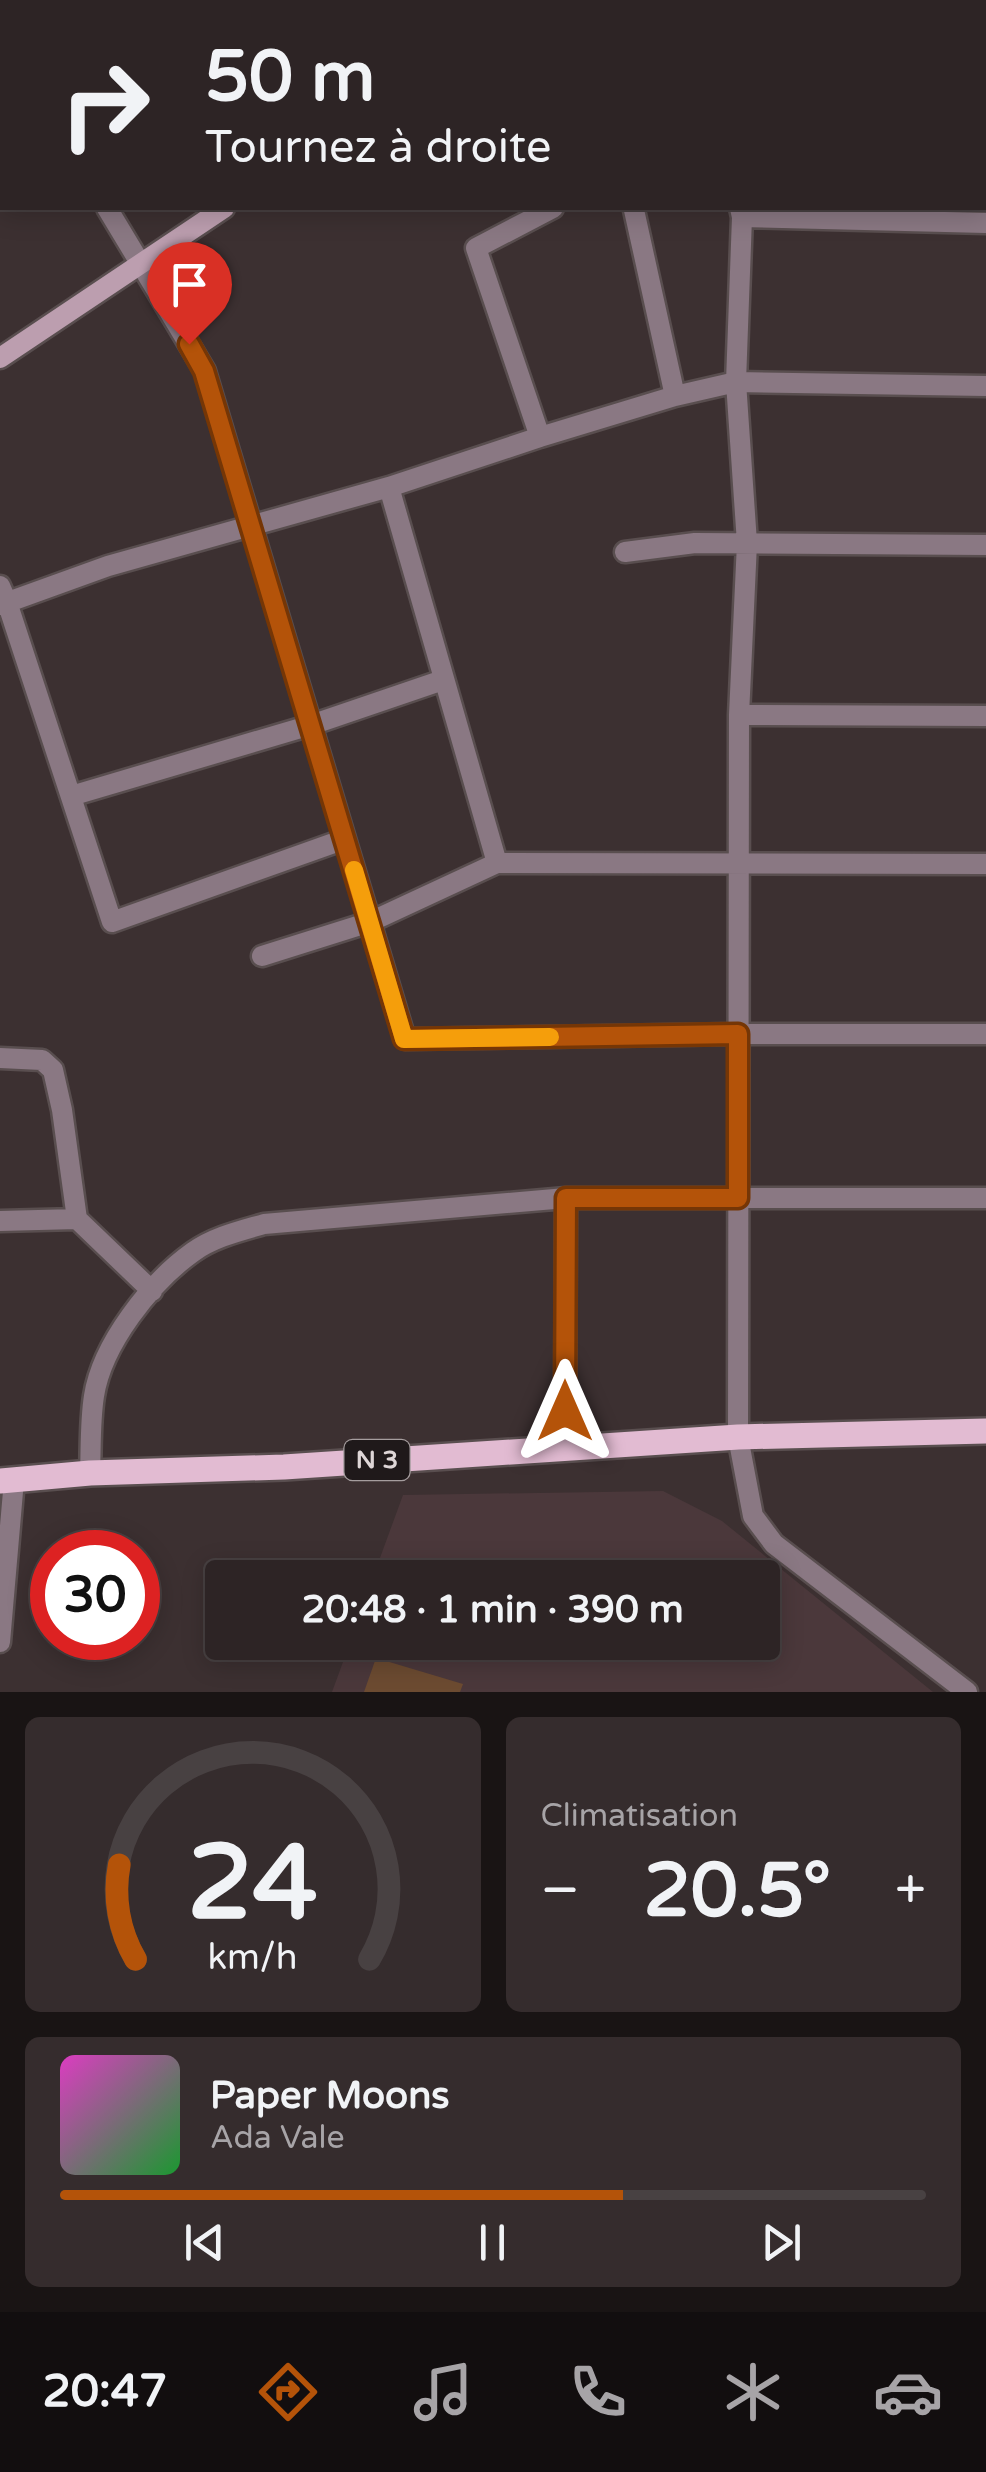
<!DOCTYPE html>
<html lang="fr">
<meta charset="utf-8">
<style>
:root{--surface:#2d2425;--page:#352c2d;--text:#f1f3f6;--muted:#a7a4a7;--line:#484142;--accent:#b45309}
body{margin:0;font-family:"Varela Round",sans-serif;background:var(--page);color:var(--text);height:100vh;display:flex;flex-direction:column;font-size:38px;white-space:nowrap}
*{box-sizing:border-box;margin:0}
p{font-size:32px;color:var(--muted)}
.icon{flex:none;width:55px;height:55px;fill:none;stroke:currentColor;stroke-width:2;stroke-linecap:round;stroke-linejoin:round}
.map{position:relative;height:1692px;overflow:hidden}
.side{display:flex;flex-direction:column;gap:25px;padding:25px;background:#191414;flex:1}
.side>*{flex:none}
.banner{position:absolute;left:0px;top:0px;width:988px;height:210px;box-shadow:0 5px 25px #0003,0 0 0 2px var(--line);background:#2d2425;color:var(--text);overflow:hidden}
.speed{position:absolute;left:30px;top:1530px;display:flex;gap:20px;font-size:50px;font-weight:700;text-align:center}
.speed>*{display:grid;place-content:center;width:130px;height:130px;border-radius:50%;background:var(--surface);box-shadow:0 5px 25px #0003,0 0 0 2px var(--line);line-height:1}
.speed .limit{border:15px solid #d22;background:#fff;color:#111}
.pin{position:absolute;display:grid;place-items:center;width:85px;height:85px;color:#fff;margin:-102px -42px;border-radius:50% 50% 50% 0;rotate:-45deg;box-shadow:0 0 10px #0007}
.pin .icon{rotate:45deg}
.me{position:absolute;width:110px;margin:-55px;rotate:0deg;stroke-linejoin:round;filter:drop-shadow(0 0 8px #0008)}
.turn{display:flex;align-items:center;gap:35px;height:210px;padding:0 40px;font-size:45px}
.turn .icon{width:130px;height:130px;stroke-width:2.5}
.turn b{display:block;font-size:70px;line-height:85px}
.big{font-size:75px;font-weight:800;line-height:1.1}
.side .widget{flex:1;display:flex;flex-direction:column;justify-content:center;gap:15px;min-width:0;padding:0 35px;border-radius:15px;background:var(--page)}
.side .dial{align-items:center;gap:0}
.dial svg{height:260px;overflow:visible;fill:none;stroke:var(--line);stroke-width:7;stroke-linecap:round;text-anchor:middle}
.dial text{fill:var(--text);stroke:none}
.song{display:flex;align-items:center;gap:30px}
.cover{width:120px;height:120px;border-radius:15px;background:linear-gradient(135deg,hsl(310 70% 55%),hsl(130 70% 35%))}
.played{height:10px;border-radius:5px;background:linear-gradient(90deg,var(--accent) 65%,var(--line) 65%)}
.keys{display:flex;justify-content:space-around;direction:ltr}
.heat{display:flex;justify-content:space-between;align-items:center;font-size:55px;direction:ltr}
.side .tiles{flex:1;display:grid;gap:25px;grid-template-columns:1fr 1fr}
.widget:last-child{grid-column:span 2}
.trip{position:absolute;left:205px;top:1560px;width:575px;height:100px;border-radius:10px;background:var(--surface);box-shadow:0 5px 25px #0003,0 0 0 2px var(--line);font-weight:800;line-height:100px;text-align:center}
.tab-bar{display:flex;height:160px;justify-content:space-around;align-items:center;background:#120e0f;color:var(--muted)}
.tab-bar .icon{width:70px;height:70px}
.tab-bar .selected{color:var(--accent)}
.tab-bar b{font-size:45px;color:var(--text)}
.map>svg:first-child{display:block}
.built{fill:#4b383b}
.green{fill:#6c4b31}
.lines{fill:none;stroke-linecap:round;stroke-linejoin:round}
.street-casing{stroke:#594e4f;stroke-width:25}
.secondary-casing{stroke:#594e4f;stroke-width:25}
.primary-casing{stroke:#594e4f;stroke-width:30}
.street{stroke:#8a7883;stroke-width:20}
.secondary{stroke:#bc9eaf;stroke-width:20}
.primary{stroke:#e2bbd2;stroke-width:25}
.route-casing{stroke:#753606;stroke-width:25}
.route{stroke:#b45309;stroke-width:18}
.slow{stroke:#f59e0b;stroke-width:18}
.labels{text-anchor:middle;dominant-baseline:central;stroke-width:10;stroke-linejoin:round;paint-order:stroke}
.shield{fill:#1f191a;stroke:#a59d9e;stroke-width:2.5}
.shield-label{font-size:25px;font-weight:bold;fill:#ded6d7}
</style>
<div class="map">
<svg width="986" height="1692" viewBox="0 0 986 1692">
<rect width="100%" height="100%" fill="#3c3031"/>
<path class="built" d="M 663,1491 L 722,1521 L 933,1692 L 332,1692 L 350,1643 L 762,1642 L 762,1578 L 373,1577 L 403,1495 Z"/>
<path class="green" d="M 376,1658 L 463,1684 L 460,1692 L 364,1692 Z"/>
<g class="lines">
<g class="street-casing">
<path id="street" d="M 19,0 L 20,2
M 492,0 L 494,2
M 737,0 L 739,2
M 756,2 L 757,0
M 985,63 L 986,63
M 0,131 L 2,129
M 107,208 L 205,371 L 405,1039 L 738,1034 L 986,1034
M 740,208 L 742,217 L 736,382 L 747,543 L 739,715 L 738,1437 L 753,1516 L 774,1544 L 967,1692
M 634,210 L 675,396
M 742,217 L 986,223
M 540,437 L 476,248 L 553,208
M 389,487 L 497,863
M 625,552 L 695,543 L 986,545
M 0,586 L 7,602 L 112,922 L 345,839
M 0,605 L 108,566 L 389,487 L 540,437 L 675,396 L 736,382 L 986,386
M 739,715 L 986,716
M 71,796 L 311,725 L 443,680
M 262,956 L 370,922 L 497,863 L 986,864
M 0,1058 L 42,1060 L 53,1070 L 62,1110 L 77,1219 L 0,1221
M 77,1219 L 152,1291
M 565,1447 L 566,1198
M 90,1473 C 91,1448 90,1421 94,1396 C 102,1344 151,1282 193,1252 C 214,1237 240,1231 264,1224 L 566,1198 L 986,1198
M 0,1642 L 14,1480"/>
</g>
<g class="secondary-casing">
<path id="secondary" d="M 530,2 L 534,0
M 0,358 L 224,208"/>
</g>
<g class="primary-casing">
<path id="primary" d="M 0,1481 L 90,1473 L 284,1467 L 738,1437 L 986,1431"/>
</g>
<use href="#street" class="street"/>
<use href="#secondary" class="secondary"/>
<use href="#primary" class="primary"/>
</g>
<g class="lines">
<g class="route-casing">
<path id="route" d="M 189,344 L 204,371 L 404,1039 L 738,1034 L 738,1198 L 566,1198 L 565,1411"/>
</g>
<use href="#route" class="route"/>
<path class="slow" d="M 354,870 L 404,1039 L 550,1037"/>
</g>
<g class="labels">
<rect class="shield" x="344.5" y="1440" width="65" height="40" rx="8"/>
<g class="shield-label">
<text x="377" y="1460">N 3</text>
</g>
</g>
</svg>
<div class="speed"><div class="limit">30</div></div>
<div class="pin" style="left:189px;top:344px;background:#d93025"><svg class="icon" aria-label="arrive" viewBox="0 0 24 24"><path d="M6 21V4h12l-3 4 3 4H6"/></svg></div>
<svg class="me" style="left:565px;top:1411px" viewBox="-20 -20 40 40"><path d="M0-17L14 15 0 8-14 15z" fill="#b45309" stroke="#fff" stroke-width="4"/></svg>
<div class="trip">20:48 · 1 min · 390 m</div>
<div class="banner">
<div class="turn"><svg class="icon" aria-label="right" viewBox="0 0 24 24"><path d="M7 20v-9h11M14 6l5 5-5 5"/></svg><div><b>50 m</b>Tournez à droite</div></div>
</div>
</div>
<section class="side">
<div class="tiles">
<div class="widget dial"><svg viewBox="0 0 100 80">
<path d="M14 69A42 42 0 1 1 86 69"/>
<path d="M14 69A42 42 0 0 1 9 40" stroke="#b45309"/>
<text x="50" y="56" font-size="32" font-weight="700">24</text>
<text x="50" y="72" font-size="11">km/h</text>
</svg></div>
<div class="widget"><p>Climatisation</p>
<div class="heat"><a>−</a><b class="big">20.5°</b><a>+</a></div>
</div>
<div class="widget">
<div class="song"><i class="cover"></i><div><b>Paper Moons</b><p>Ada Vale</p></div></div>
<div class="played"></div>
<div class="keys"><svg class="icon" aria-label="previous" viewBox="0 0 24 24"><path d="M18 5L8 12l10 7zM5 5v14"/></svg><svg class="icon" aria-label="pause" viewBox="0 0 24 24"><path d="M8 5v14M16 5v14"/></svg><svg class="icon" aria-label="next" viewBox="0 0 24 24"><path d="M6 5l10 7-10 7zM19 5v14"/></svg></div>
</div>
</div>
</section>
<nav class="tab-bar">
<b>20:47</b>
<svg class="icon selected" aria-label="directions" viewBox="0 0 24 24"><path d="M12 3l9 9-9 9-9-9zM9 14v-3h6M13 9l2 2-2 2"/></svg>
<svg class="icon" aria-label="music" viewBox="0 0 24 24"><path d="M9 18V5l10-2v13"/><circle cx="6" cy="18" r="3"/><circle cx="16" cy="16" r="3"/></svg>
<svg class="icon" aria-label="phone" viewBox="0 0 24 24"><path d="M5 4h4l2 5-3 2q2 4 5 5l2-3 5 2v4C11 20 4 13 5 4z"/></svg>
<svg class="icon" aria-label="climate" viewBox="0 0 24 24"><path d="M12 3v18M4 7l16 10M4 17L20 7"/></svg>
<svg class="icon" aria-label="car" viewBox="0 0 24 24"><path d="M5 17H2v-5l4-1 3-4h7l3 4 3 1v5h-3M9 17h6M6 11h13"/><circle cx="7" cy="17" r="2"/><circle cx="17" cy="17" r="2"/></svg>
</nav>
